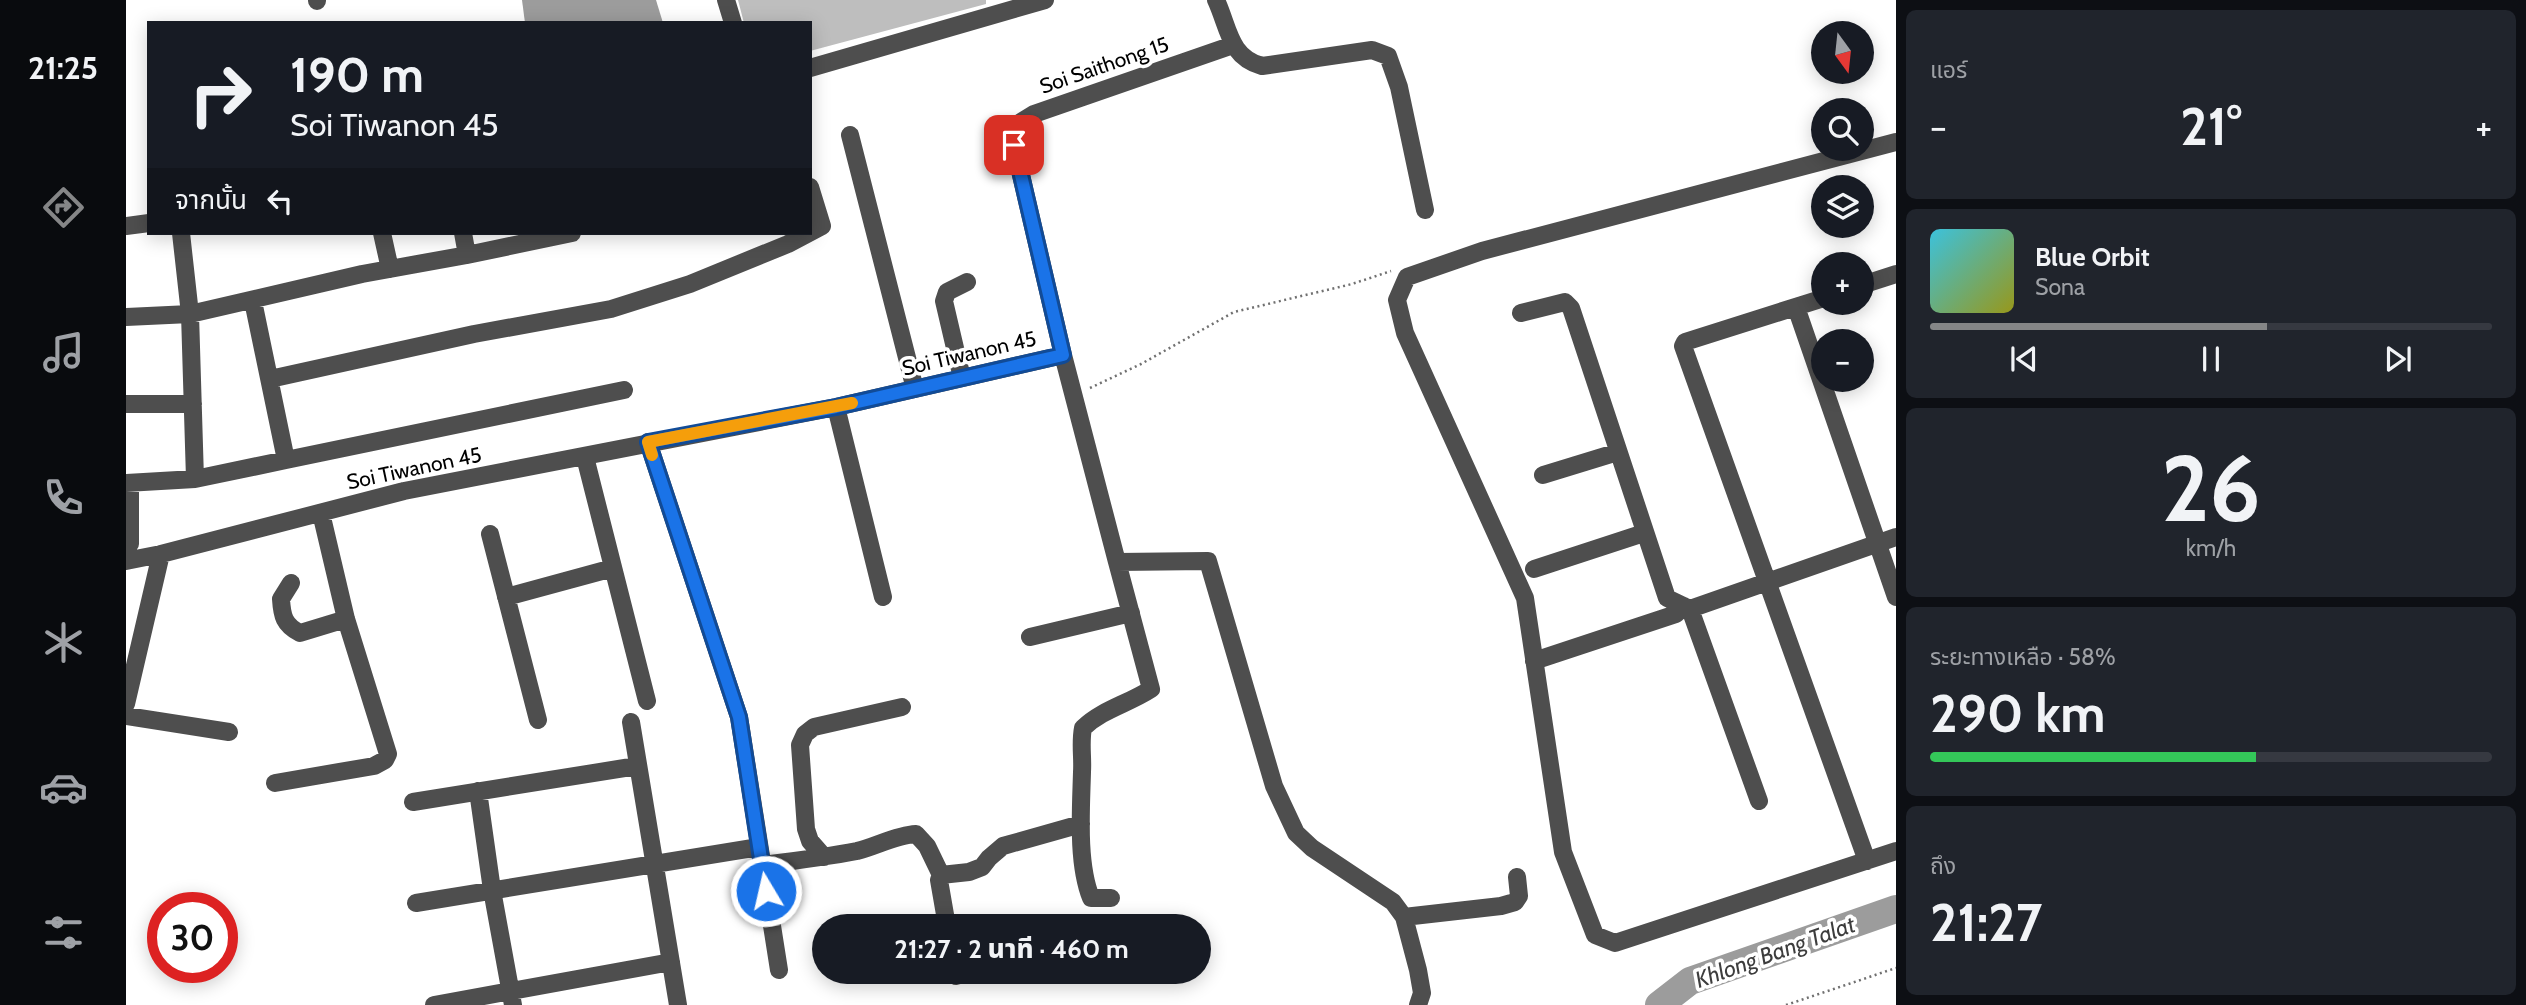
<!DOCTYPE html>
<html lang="th">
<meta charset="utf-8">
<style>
:root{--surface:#171b24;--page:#20242c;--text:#f1f3f6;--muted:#9ea1a6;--line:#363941;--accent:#858687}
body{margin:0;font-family:Cabin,"Noto Sans Thai",sans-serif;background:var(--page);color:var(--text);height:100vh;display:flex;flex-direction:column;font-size:26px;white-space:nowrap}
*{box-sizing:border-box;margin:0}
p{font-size:23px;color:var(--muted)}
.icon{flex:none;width:38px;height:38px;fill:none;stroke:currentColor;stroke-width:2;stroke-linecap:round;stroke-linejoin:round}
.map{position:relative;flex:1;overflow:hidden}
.details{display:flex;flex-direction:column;gap:10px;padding:10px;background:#0d0f14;width:630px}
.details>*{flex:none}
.hud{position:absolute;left:21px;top:21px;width:665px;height:214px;border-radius:0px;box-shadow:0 4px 18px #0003;background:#171b24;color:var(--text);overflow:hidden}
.needle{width:46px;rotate:165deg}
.buttons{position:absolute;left:1685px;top:21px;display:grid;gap:14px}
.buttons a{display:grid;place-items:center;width:63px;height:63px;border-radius:50%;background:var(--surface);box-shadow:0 4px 18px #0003;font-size:35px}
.speed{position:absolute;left:21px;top:892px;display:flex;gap:14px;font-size:35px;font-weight:700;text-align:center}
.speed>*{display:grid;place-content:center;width:91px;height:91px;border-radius:50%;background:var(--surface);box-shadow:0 4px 18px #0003;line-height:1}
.speed .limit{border:10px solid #d22;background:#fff;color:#111}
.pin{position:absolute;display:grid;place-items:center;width:60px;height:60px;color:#fff;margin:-30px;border-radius:14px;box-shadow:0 4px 10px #0006}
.me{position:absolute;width:77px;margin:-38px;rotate:351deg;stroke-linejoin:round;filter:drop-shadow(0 0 5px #0008)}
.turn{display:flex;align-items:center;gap:24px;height:147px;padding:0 28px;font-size:32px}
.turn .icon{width:91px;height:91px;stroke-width:2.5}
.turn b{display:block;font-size:49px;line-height:60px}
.then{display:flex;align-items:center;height:66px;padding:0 28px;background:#0003;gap:14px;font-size:26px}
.big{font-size:52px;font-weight:800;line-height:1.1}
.details .tile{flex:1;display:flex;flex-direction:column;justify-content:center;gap:10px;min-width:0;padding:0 24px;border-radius:10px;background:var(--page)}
.details .dial{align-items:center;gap:0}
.dial b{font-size:91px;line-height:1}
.song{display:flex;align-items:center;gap:21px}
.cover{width:84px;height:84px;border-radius:10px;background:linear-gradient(135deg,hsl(190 70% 55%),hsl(60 70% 35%))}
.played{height:7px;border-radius:4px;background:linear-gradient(90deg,var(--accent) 60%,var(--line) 60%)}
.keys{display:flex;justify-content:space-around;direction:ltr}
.heat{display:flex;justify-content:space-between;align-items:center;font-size:38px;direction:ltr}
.charge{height:10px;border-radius:5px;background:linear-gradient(90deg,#34c759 58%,var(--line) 0)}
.trip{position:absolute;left:686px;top:914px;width:399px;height:70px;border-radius:35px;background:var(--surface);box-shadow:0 4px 18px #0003;font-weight:800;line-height:70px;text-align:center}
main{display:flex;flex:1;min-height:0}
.dock{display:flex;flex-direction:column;width:126px;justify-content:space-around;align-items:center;background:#090b0e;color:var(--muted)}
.dock .icon{width:49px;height:49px}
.dock .on{color:var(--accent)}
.dock b{font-size:32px;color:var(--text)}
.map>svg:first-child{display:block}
.water{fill:#9c9c9c}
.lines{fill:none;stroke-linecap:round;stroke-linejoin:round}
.river{stroke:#9c9c9c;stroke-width:28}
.building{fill:#bebebe}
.path{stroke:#707070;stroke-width:2.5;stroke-dasharray:2 3.5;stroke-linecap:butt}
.minor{stroke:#4e4e4e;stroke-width:18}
.route-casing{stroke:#114b97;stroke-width:18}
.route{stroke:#1a73e8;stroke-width:12}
.slow{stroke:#f59e0b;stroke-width:12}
.labels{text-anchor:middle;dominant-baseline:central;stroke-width:7;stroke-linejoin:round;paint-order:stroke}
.street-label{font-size:21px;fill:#000;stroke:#fff}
.water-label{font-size:23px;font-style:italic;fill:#3d3d3d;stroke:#fff}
</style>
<main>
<nav class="dock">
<b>21:25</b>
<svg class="icon on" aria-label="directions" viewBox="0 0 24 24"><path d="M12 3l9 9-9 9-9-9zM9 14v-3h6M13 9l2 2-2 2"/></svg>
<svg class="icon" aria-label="music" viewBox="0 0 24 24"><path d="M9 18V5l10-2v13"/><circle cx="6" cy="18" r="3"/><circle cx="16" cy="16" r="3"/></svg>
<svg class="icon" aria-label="phone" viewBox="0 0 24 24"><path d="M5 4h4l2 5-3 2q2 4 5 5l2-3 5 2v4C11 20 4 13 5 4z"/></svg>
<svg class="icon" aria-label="climate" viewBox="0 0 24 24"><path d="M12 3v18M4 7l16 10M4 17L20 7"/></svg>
<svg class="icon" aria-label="car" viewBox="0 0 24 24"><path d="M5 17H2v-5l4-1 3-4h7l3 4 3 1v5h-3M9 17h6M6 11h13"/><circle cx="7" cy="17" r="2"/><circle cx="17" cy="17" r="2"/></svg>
<svg class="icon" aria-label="filters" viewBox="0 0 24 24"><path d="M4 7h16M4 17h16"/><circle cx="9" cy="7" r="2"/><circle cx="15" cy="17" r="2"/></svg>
</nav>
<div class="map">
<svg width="1770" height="1005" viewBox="0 0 1770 1005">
<rect width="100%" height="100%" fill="#fff"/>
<path class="water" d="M 396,0 L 530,0 L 537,23 L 399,23 Z"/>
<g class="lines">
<path class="river" d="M 1533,1005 L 1564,981 L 1770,909"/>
</g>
<path class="building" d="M 612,0 L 860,0 L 860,4 L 684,51 L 684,23 L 618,23 Z"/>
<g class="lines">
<path class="path" d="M 964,388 L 1015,364 L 1108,312 L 1226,284 L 1265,271
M 1660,1005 L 1770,968"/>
<path class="minor" d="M 600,0 L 607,23
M 1090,0 C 1103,28 1103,57 1136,66 L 1246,50 L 1262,56 L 1273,87 L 1299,210
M 191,1 L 191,0
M 684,68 L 919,0
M 724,135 L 789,389
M 1770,142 L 1356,251 L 1281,277 L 1271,300 L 1279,333 L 1399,598 L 1437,852 L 1469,935 L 1489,943 L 1770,851
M 0,226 L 23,223
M 55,233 L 64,314 L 69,479
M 256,233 L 264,269
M 341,255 L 446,233
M 1736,285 L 1770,274
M 1698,298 L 1559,342 L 1557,346 L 1741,861
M 1670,307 L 1770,597
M 1395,313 L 1439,302 L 1445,308 L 1541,598 L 1564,609 L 1633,801
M 0,317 L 64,314 L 236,274 L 341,255 L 337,233
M 937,355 L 888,145 L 889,134 L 895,122 L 908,114 L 1107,45
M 836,378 L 818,301 L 821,292 L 841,282
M 144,379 L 348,334 L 485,309 L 564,284 L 662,244 L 696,226 L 684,187
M 0,404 L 67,404
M 710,407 L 757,597
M 522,442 L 613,717 L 653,970
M 459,457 L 521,701
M 160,460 L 498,390
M 1417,475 L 1492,452
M 0,483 L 69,479 L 160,460 L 127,301
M 4,483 L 4,544
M 364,534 L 412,720
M 0,561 L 35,554 L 278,491 L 710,407 L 937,355 L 991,562 L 1082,561 L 1148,786 L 1170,833 L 1186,848 L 1267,902 L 1278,917 L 1292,970 L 1296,993 L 1292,1005
M 1408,569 L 1518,533
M 165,583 L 155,599 C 156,616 158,625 174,633 L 220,619
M 380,597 L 487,568
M 1564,609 L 1770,537
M 904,637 L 1005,613
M 1408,661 L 1550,614 L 1558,606
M 0,704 L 35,554
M 0,716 L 103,732
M 505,722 L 552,1005
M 149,783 L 248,766 L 259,760 L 262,754 L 220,619 L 195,513
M 352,791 L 366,890 L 387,1005
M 287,802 L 511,766
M 698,857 L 684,841 L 680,829 L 674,745 L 679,734 L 688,727 L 776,707
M 636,865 C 668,861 700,857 731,851 C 751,846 770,835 790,834 L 801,846 L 815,875 L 813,880 L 821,926
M 815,875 L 843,872 L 856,867 L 863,858 L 877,846 L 955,824
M 985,898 L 965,898 C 951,863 955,810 956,772 C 957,757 954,743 957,728 C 977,709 1002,704 1025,689 L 991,562
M 290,903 L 633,847
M 1278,917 L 1375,906 L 1389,902 L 1393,896 L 1391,877
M 829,971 L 830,976
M 308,1005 L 545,962"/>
</g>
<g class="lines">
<g class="route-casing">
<path id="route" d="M 640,891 L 613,717 L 522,442 L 710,407 L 937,355 L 888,145"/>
</g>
<use href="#route" class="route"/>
<path class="slow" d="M 526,455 L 522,442 L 726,403"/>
</g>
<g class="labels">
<g class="street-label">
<text transform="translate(978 65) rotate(-19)">Soi Saithong 15</text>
<text transform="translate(843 353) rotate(-13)">Soi Tiwanon 45</text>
<text transform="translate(288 468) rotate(-12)">Soi Tiwanon 45</text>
</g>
<g class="water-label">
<text transform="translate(1649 952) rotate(-20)">Khlong Bang Talat</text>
</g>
</g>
</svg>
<div class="buttons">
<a><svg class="needle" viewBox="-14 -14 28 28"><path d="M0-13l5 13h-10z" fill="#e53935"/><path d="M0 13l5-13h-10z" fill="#9ea1a6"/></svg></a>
<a><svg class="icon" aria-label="search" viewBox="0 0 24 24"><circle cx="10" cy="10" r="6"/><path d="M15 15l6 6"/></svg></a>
<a><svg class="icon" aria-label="layers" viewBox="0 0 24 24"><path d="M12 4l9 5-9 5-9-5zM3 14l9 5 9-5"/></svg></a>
<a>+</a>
<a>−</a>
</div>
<div class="speed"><div class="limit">30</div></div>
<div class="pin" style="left:888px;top:145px;background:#d93025"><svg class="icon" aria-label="arrive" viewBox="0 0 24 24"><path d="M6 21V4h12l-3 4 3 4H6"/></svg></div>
<svg class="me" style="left:640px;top:891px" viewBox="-20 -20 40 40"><circle r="17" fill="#1a73e8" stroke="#fff" stroke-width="3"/><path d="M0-11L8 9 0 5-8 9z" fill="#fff"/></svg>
<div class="trip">21:27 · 2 นาที · 460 m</div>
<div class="hud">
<div class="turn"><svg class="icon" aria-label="right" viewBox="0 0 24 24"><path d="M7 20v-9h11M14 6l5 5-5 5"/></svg><div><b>190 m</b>Soi Tiwanon 45</div></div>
<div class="then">จากนั้น<svg class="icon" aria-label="left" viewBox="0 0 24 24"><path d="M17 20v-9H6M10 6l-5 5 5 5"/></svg></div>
</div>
</div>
<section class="details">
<div class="tile"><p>แอร์</p>
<div class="heat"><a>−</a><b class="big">21°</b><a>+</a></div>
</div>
<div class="tile">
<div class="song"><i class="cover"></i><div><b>Blue Orbit</b><p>Sona</p></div></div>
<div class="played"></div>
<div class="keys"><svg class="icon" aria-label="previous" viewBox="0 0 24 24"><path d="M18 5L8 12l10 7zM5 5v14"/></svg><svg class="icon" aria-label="pause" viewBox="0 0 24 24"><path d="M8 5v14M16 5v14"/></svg><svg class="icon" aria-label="next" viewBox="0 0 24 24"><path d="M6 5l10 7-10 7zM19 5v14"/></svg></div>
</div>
<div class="tile dial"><b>26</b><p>km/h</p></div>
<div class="tile"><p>ระยะทางเหลือ · 58%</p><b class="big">290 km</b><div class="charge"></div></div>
<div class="tile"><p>ถึง</p><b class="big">21:27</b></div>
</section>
</main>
